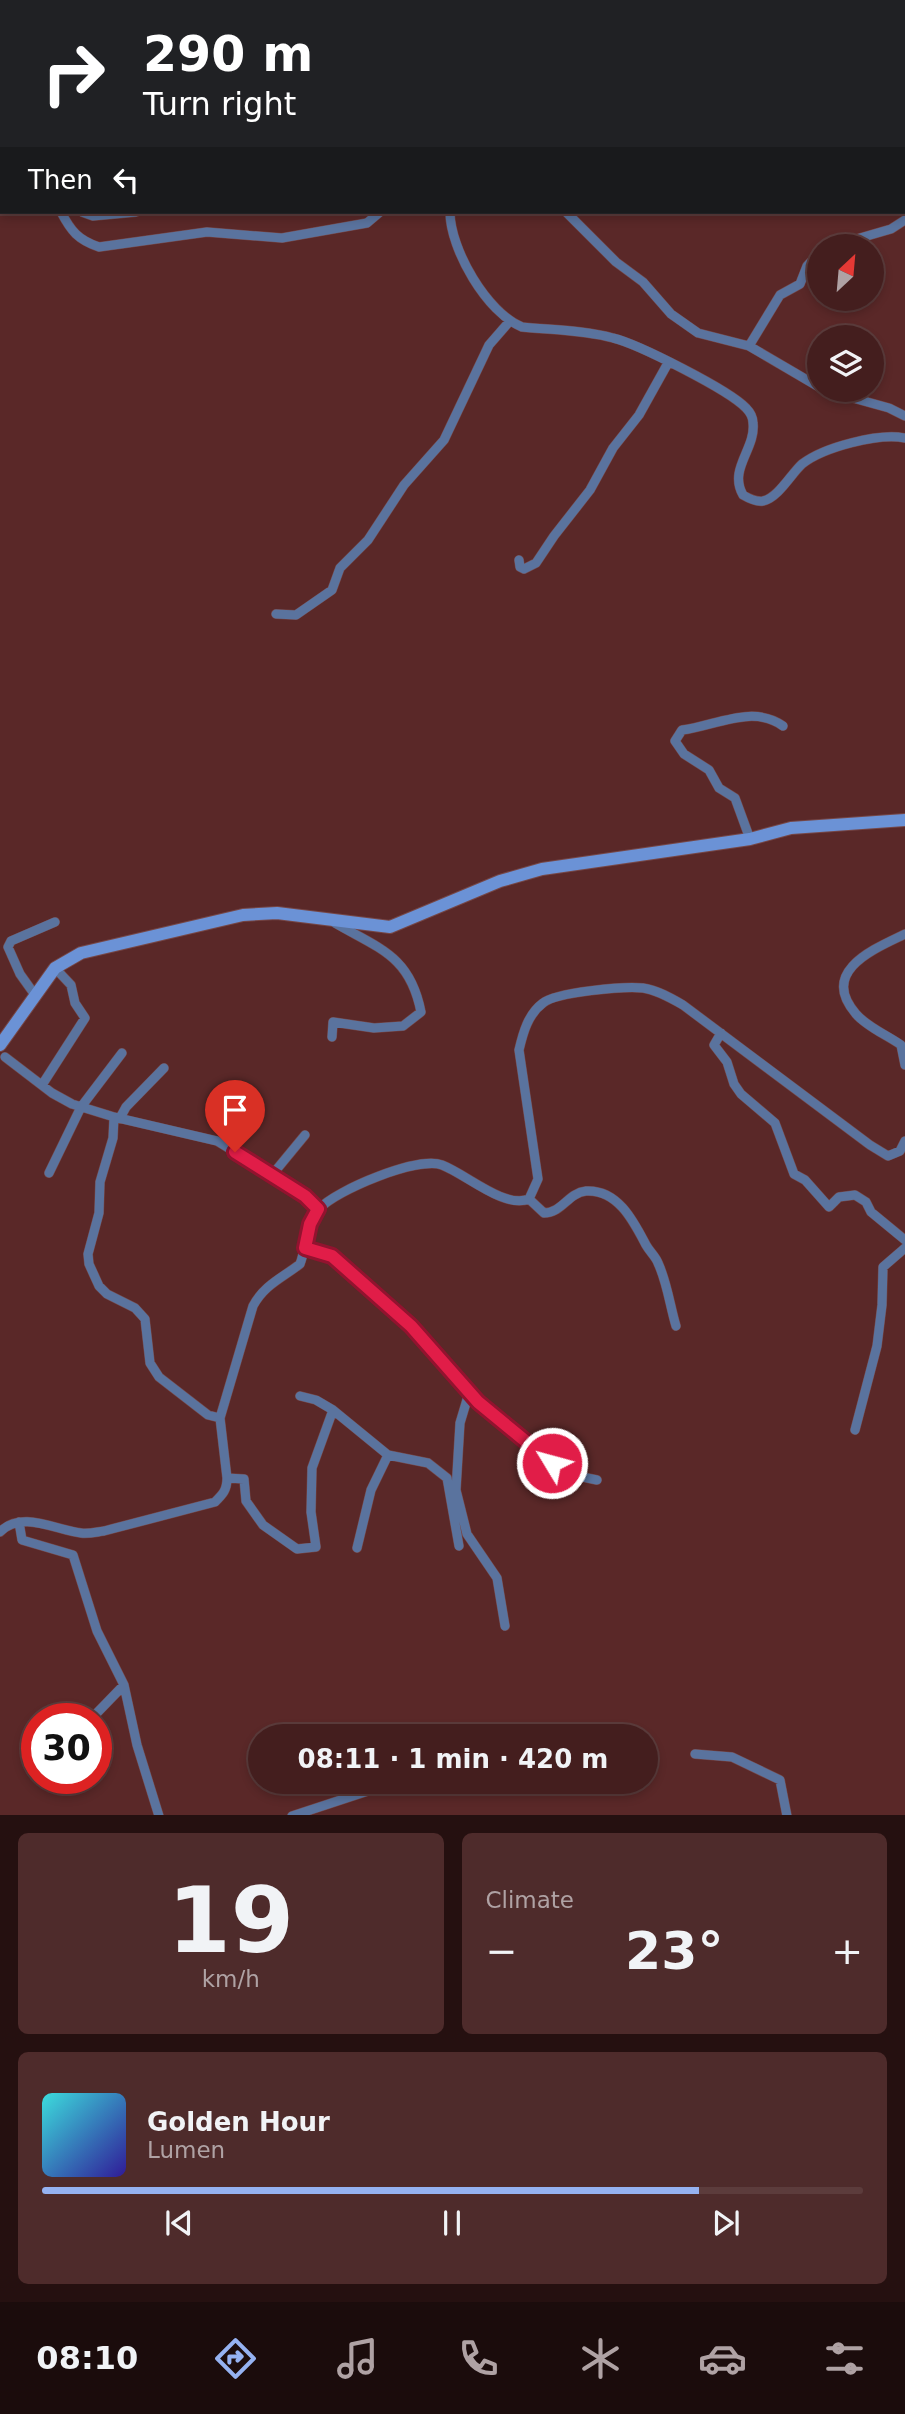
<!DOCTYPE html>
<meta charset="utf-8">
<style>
:root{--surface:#441e1e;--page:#4e2b2b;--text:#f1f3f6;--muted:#afa2a4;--line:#5c3c3c;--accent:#95b2f1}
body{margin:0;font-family:"DejaVu Sans",sans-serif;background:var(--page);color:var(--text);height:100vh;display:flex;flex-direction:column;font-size:26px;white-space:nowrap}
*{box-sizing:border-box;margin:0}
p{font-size:23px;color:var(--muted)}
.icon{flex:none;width:38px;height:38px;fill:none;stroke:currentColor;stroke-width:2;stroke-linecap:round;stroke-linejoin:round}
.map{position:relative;height:1815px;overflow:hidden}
.drawer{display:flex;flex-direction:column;gap:18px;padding:18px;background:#251010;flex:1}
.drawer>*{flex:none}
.top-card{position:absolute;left:0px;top:0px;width:906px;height:214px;box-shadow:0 4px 10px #0003,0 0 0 2px var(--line);background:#202124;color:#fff;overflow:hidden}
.needle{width:46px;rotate:26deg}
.controls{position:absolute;left:807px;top:234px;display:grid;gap:14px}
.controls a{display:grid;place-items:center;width:77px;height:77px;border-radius:50%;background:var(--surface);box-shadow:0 4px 10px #0003,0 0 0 2px var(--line);font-size:35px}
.speed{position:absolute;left:21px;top:1703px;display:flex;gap:14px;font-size:35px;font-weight:700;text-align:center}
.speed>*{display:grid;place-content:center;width:91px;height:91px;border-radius:50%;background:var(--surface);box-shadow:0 4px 10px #0003,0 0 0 2px var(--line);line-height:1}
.speed .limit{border:10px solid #d22;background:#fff;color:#111}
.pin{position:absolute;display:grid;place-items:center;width:60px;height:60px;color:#fff;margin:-72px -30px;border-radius:50% 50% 50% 0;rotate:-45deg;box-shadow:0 0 7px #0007}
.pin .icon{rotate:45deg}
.me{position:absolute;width:77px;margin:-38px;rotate:307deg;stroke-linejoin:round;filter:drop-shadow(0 0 5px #0008)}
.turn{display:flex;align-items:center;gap:24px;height:147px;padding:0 28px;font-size:32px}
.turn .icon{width:91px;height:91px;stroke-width:2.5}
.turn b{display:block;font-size:49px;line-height:60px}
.then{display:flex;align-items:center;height:66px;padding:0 28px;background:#0003;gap:14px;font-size:26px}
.big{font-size:52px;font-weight:700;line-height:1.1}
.drawer .widget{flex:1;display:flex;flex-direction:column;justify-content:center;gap:10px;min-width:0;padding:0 24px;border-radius:10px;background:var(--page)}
.drawer .dial{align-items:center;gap:0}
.dial b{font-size:91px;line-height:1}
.song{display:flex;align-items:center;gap:21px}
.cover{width:84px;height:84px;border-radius:10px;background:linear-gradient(135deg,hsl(180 70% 55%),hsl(250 70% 35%))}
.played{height:7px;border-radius:4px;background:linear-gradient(90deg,var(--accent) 80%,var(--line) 80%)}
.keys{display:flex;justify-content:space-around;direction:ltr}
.heat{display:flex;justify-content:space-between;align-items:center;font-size:38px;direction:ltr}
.drawer .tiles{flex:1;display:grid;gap:18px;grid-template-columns:1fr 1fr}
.widget:last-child{grid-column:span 2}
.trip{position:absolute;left:248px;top:1724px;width:410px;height:70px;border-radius:35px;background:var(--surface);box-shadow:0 4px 10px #0003,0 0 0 2px var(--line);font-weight:700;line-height:70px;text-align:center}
.tabs{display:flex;height:112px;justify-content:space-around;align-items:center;background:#1b0c0c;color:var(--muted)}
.tabs .icon{width:49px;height:49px}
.tabs .selected{color:var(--accent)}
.tabs b{font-size:32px;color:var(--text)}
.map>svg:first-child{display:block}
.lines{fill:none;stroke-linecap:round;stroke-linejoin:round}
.street-casing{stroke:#764747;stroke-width:10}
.secondary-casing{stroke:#764747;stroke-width:14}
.street{stroke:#5a739e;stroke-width:9}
.secondary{stroke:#6b92d6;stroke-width:12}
.route-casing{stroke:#92132f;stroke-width:18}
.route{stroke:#e11d48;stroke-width:12}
</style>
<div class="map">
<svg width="905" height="1816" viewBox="0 0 905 1816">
<rect width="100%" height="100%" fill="#5a2828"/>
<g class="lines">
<g class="street-casing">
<path id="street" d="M 473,0 L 473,2
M 0,168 L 2,168
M 0,189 L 2,190
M 61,212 C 71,231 78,240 99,247 L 207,232 L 282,238 L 367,223 L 380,212
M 82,212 L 93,216 L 136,212
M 450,212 C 450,249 487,313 522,327 C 551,330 584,330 613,338 C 638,344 729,390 746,408 C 750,412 753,418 753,423 C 756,449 728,469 743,495 C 748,498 756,502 763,501 C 778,498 791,474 802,464 C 824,447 878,433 905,438
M 566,212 L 616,262 L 643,282 L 671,314 L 698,333 L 749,346 L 819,387
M 829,247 L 891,229 L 905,220
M 749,346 L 780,295 L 800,284 L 807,266 L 819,253
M 824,390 L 889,408 L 905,416
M 519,560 L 520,567 L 524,569 L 536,563 L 554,536 L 590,490 L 613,448 L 639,415 L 668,363
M 276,614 L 296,615 L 332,590 L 340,568 L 368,540 L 404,485 L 444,440 L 489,345 L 509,322
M 750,839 L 735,798 L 719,788 L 709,770 L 684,754 L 675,741 L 682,730 C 715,726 753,704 783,726
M 905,934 C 874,949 819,971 856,1014 C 867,1027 887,1035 901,1045 L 905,1065
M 35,995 L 20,974 L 8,947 L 11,941 L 55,922
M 721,1033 L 714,1045 L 727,1062 L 734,1084 L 741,1094 L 775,1123 L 794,1174 L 805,1180 L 829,1207 L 839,1197 L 855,1195 L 866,1202 L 871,1212 L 905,1240
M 332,1037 L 333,1022 L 374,1028 L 403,1026 L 421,1012 C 410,956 380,949 335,923
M 5,1057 L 52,1093 L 72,1104 L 114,1117 L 217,1141 L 284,1182 L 318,1209
M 42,1085 L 85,1018 L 75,1003 L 71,985 L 55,968
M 114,1117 L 113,1138 L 100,1182 L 99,1213 L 88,1254 L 89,1264 L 99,1286 L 107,1294 L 135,1308 L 145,1319 L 150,1363 L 159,1377 L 208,1415 L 220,1418
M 120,1118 L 126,1107 L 164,1068
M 49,1173 L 81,1107 L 122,1053
M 272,1175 L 305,1135
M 529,1199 L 544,1213 C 562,1213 568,1193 586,1191 C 618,1189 634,1222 646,1245 C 650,1252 656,1257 658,1263 C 667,1282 670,1306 676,1326
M 305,1248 L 332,1256 L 411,1327 L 478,1402 L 532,1449 L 573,1475 L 597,1480
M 469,1393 L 460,1423 L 456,1490 L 467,1534 L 497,1578 L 505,1626
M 300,1396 L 316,1400 L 333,1410
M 855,1430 L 877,1346 L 882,1305 L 883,1267 L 905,1248
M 388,1455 L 428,1463 L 447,1478 L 459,1546
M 227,1478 L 244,1479 L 246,1501 L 263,1525 L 297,1549 L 316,1547 L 311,1512 L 312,1468 L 333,1410 L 388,1455 L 371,1490 L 357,1548
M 19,1522 L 22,1540 L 73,1555 L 97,1631 L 124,1685 L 137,1745 L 159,1816
M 0,1532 C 21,1510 56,1530 81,1533 C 89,1534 96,1532 104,1531 L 215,1502 C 223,1494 227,1490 227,1478 L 220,1418 L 253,1306 C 264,1285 282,1278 300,1264 C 307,1246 306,1223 319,1209 C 336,1190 418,1156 442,1165 C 466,1174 504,1209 529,1199 L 538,1179 L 519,1050 C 523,1033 528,1014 543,1003 C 556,992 625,986 643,988 C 657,990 671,998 683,1005 L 870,1145 L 888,1156 L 900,1151 L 905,1141
M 92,1718 L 124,1685
M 695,1754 L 732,1757 L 780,1780 L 787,1816
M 292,1816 L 371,1790"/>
</g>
<g class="secondary-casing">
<path id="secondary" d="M 0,1045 L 55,968 L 81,953 L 243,915 L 277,913 L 390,927 L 500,881 L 542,869 L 750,839 L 791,828 L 905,820"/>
</g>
<use href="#street" class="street"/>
<use href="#secondary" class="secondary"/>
</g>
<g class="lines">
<g class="route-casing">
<path id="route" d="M 235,1152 L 305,1196 L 318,1209 L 310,1224 L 305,1248 L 332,1256 L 411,1326 L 478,1402 L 552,1463"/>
</g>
<use href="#route" class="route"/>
</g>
</svg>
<div class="controls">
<a><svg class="needle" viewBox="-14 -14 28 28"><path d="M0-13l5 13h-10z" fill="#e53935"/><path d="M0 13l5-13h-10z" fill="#afa2a4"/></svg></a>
<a><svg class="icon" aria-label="layers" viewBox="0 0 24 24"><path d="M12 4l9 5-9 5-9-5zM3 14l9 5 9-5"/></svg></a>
</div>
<div class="speed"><div class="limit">30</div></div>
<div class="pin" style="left:235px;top:1152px;background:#d93025"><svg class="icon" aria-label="arrive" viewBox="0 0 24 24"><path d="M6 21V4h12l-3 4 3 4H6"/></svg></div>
<svg class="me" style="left:552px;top:1463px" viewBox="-20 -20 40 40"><circle r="17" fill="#e11d48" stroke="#fff" stroke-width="3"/><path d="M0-11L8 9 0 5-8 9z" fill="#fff"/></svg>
<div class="trip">08:11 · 1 min · 420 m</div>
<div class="top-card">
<div class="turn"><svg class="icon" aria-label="right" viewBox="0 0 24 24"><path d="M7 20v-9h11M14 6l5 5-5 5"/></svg><div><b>290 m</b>Turn right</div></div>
<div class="then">Then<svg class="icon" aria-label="left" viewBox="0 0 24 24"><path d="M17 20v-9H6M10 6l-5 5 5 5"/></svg></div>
</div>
</div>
<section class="drawer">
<div class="tiles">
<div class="widget dial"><b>19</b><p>km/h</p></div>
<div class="widget"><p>Climate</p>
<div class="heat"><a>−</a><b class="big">23°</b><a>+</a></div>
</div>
<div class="widget">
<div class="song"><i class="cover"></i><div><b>Golden Hour</b><p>Lumen</p></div></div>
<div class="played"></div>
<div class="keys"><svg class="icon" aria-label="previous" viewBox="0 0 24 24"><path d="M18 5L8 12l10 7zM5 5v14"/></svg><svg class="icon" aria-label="pause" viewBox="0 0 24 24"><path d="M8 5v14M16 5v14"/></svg><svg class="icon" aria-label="next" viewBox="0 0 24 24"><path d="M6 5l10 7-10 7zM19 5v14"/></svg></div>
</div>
</div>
</section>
<nav class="tabs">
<b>08:10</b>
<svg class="icon selected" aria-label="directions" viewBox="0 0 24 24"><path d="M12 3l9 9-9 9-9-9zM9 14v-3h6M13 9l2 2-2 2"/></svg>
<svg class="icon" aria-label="music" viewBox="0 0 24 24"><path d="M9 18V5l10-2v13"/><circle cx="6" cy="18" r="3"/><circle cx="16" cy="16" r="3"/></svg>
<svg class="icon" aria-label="phone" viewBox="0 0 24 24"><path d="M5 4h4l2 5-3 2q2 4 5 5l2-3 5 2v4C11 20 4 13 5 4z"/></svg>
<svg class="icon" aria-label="climate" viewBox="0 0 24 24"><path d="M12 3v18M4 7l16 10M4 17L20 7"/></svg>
<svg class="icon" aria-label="car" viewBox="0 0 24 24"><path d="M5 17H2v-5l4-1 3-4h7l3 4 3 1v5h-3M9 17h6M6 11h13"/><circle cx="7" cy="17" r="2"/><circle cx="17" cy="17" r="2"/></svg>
<svg class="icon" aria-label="filters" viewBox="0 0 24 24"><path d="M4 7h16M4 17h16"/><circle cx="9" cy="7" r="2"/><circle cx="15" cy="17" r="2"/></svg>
</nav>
